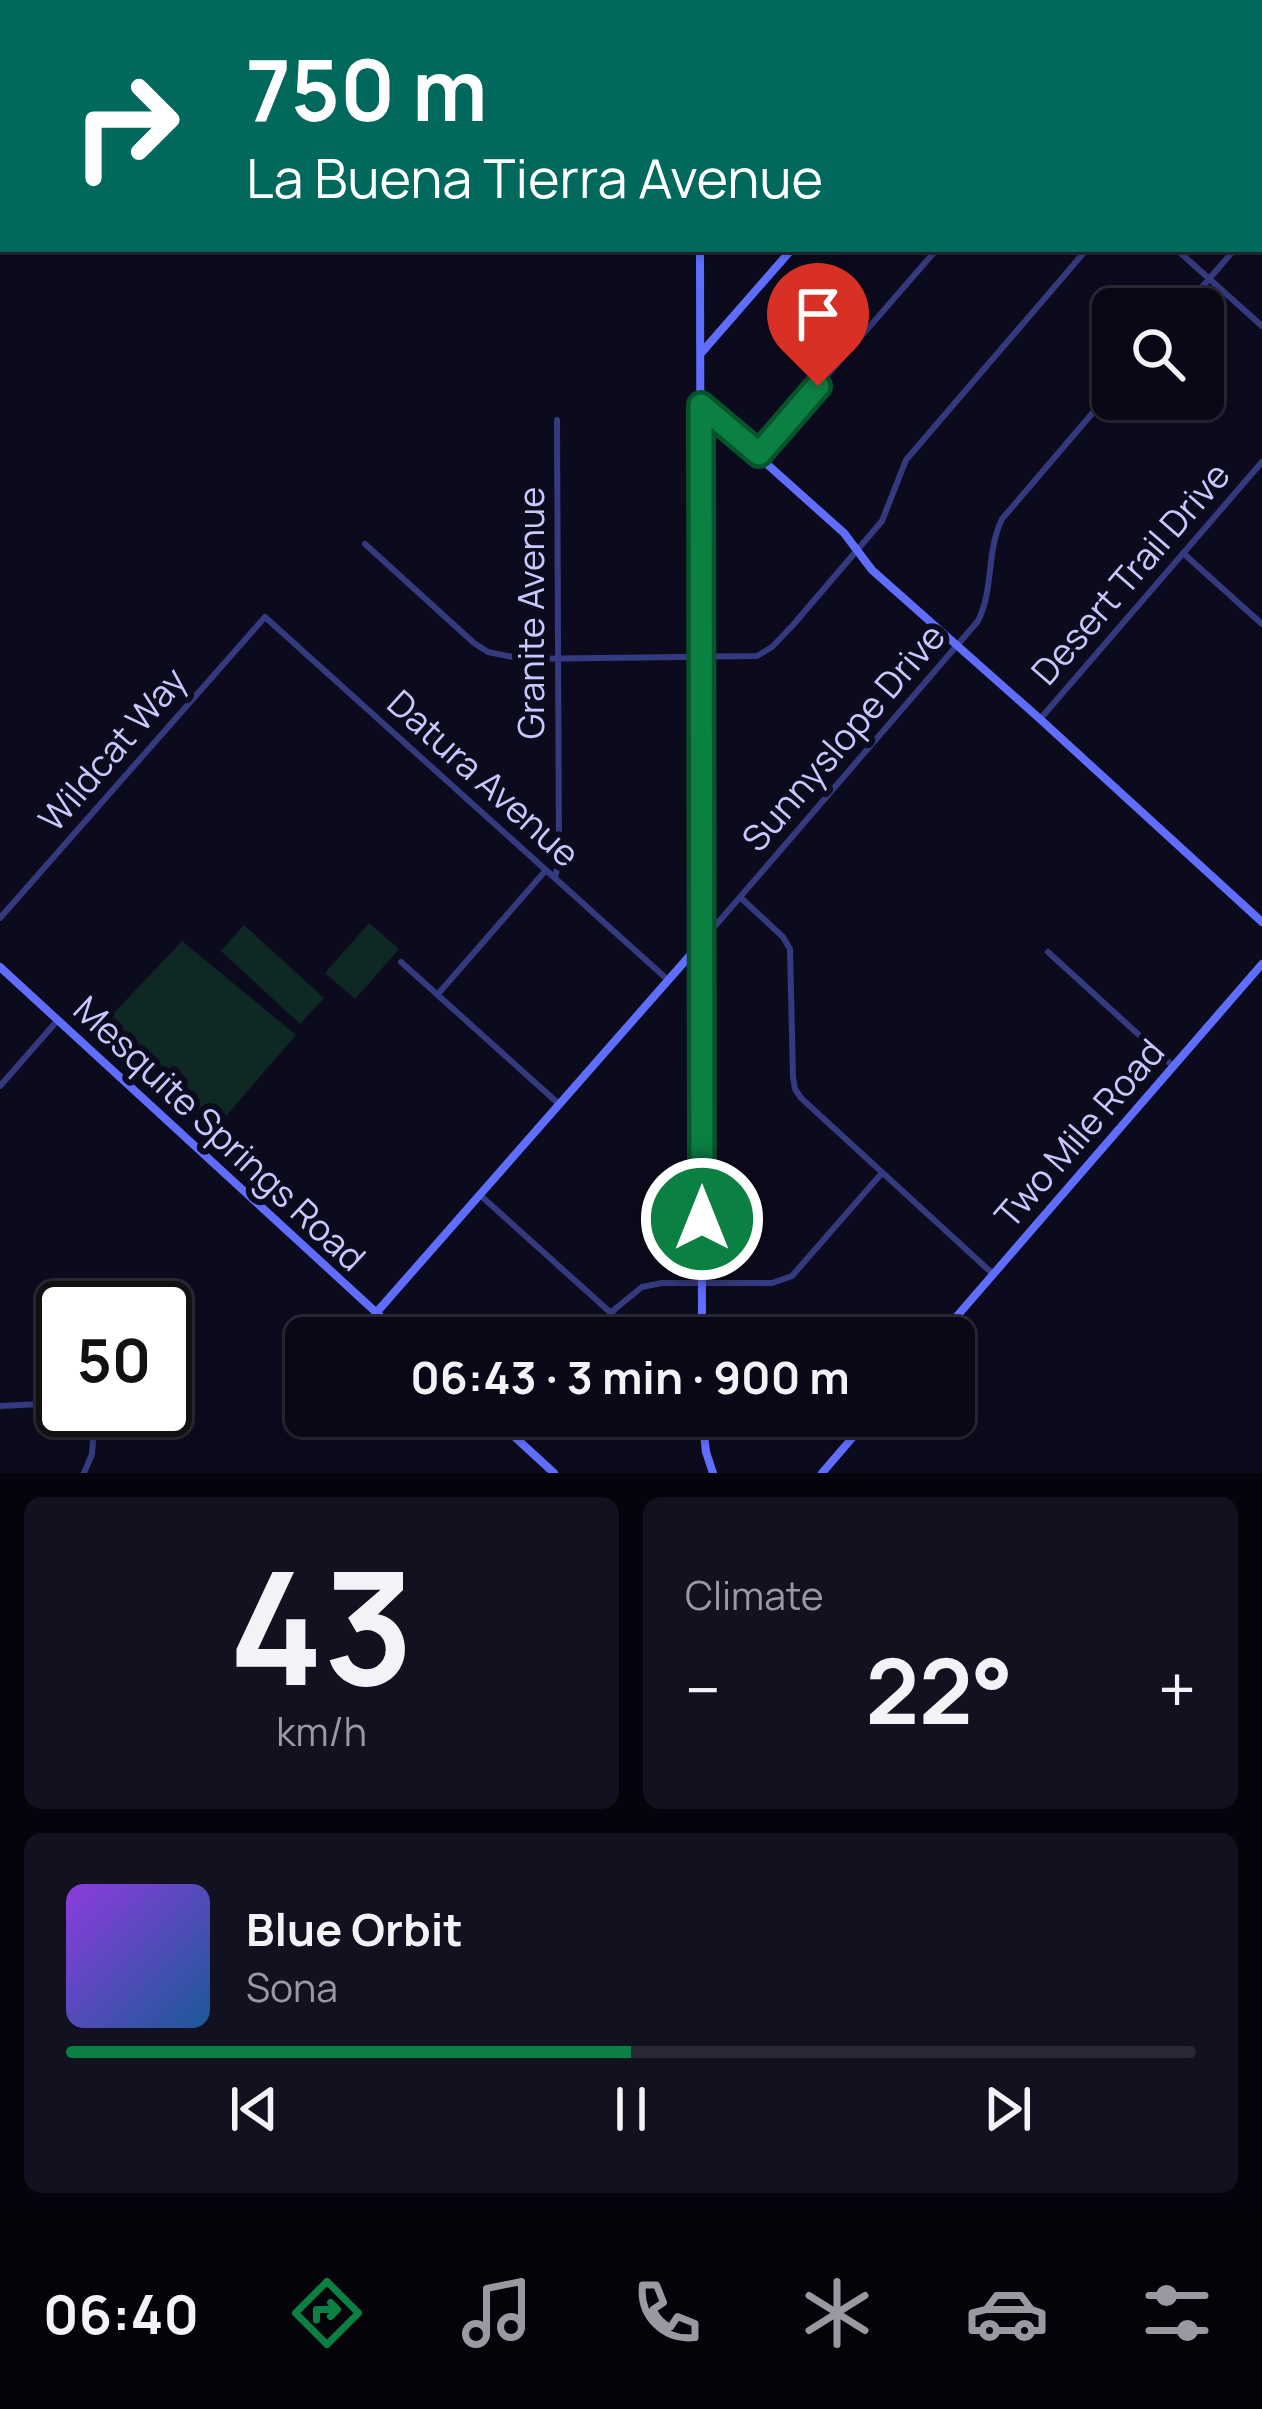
<!DOCTYPE html>
<meta charset="utf-8">
<style>
:root{--surface:#090816;--page:#12111f;--text:#f1f3f6;--muted:#999aa1;--line:#292935;--accent:#0b8043}
body{margin:0;font-family:Manrope,sans-serif;background:var(--page);color:var(--text);height:100vh;display:flex;flex-direction:column;font-size:45px;white-space:nowrap}
*{box-sizing:border-box;margin:0}
p{font-size:39px;color:var(--muted)}
.icon{flex:none;width:66px;height:66px;fill:none;stroke:currentColor;stroke-width:2;stroke-linecap:round;stroke-linejoin:round}
.map{position:relative;height:1473px;overflow:hidden}
.panel{display:flex;flex-direction:column;gap:24px;padding:24px;background:#05040c;flex:1}
.panel>*{flex:none}
.banner{position:absolute;left:0px;top:0px;width:1263px;height:252px;box-shadow:0 3px 9px #0004,0 0 0 3px var(--line);background:#00695c;color:#fff;overflow:hidden}
.controls{position:absolute;left:1092px;top:288px;display:grid;gap:24px}
.controls a{display:grid;place-items:center;width:132px;height:132px;border-radius:18px;background:var(--surface);box-shadow:0 3px 9px #0004,0 0 0 3px var(--line);font-size:60px}
.speed{position:absolute;left:36px;top:1281px;display:flex;gap:24px;font-size:60px;font-weight:700;text-align:center}
.speed>*{display:grid;place-content:center;width:156px;height:156px;border-radius:50%;background:var(--surface);box-shadow:0 3px 9px #0004,0 0 0 3px var(--line);line-height:1}
.speed .limit{border:6px solid #111;border-radius:18px;background:#fff;color:#111}
.pin{position:absolute;display:grid;place-items:center;width:102px;height:102px;color:#fff;margin:-123px -51px;border-radius:50% 50% 50% 0;rotate:-45deg;box-shadow:0 0 12px #0007}
.pin .icon{rotate:45deg}
.me{position:absolute;width:132px;margin:-66px;rotate:0deg;stroke-linejoin:round;filter:drop-shadow(0 0 9px #0008)}
.turn{display:flex;align-items:center;gap:42px;height:252px;padding:0 48px;font-size:54px}
.turn .icon{width:156px;height:156px;stroke-width:2.5}
.turn b{display:block;font-size:84px;line-height:102px}
.big{font-size:90px;font-weight:700;line-height:1.1}
.panel .widget{flex:1;display:flex;flex-direction:column;justify-content:center;gap:18px;min-width:0;padding:0 42px;border-radius:18px;background:var(--page)}
.panel .dial{align-items:center;gap:0}
.dial b{font-size:156px;line-height:1}
.song{display:flex;align-items:center;gap:36px}
.cover{width:144px;height:144px;border-radius:18px;background:linear-gradient(135deg,hsl(270 70% 55%),hsl(210 70% 35%))}
.played{height:12px;border-radius:6px;background:linear-gradient(90deg,var(--accent) 50%,var(--line) 50%)}
.keys{display:flex;justify-content:space-around;direction:ltr}
.heat{display:flex;justify-content:space-between;align-items:center;font-size:66px;direction:ltr}
.panel .tiles{flex:1;display:grid;gap:24px;grid-template-columns:1fr 1fr}
.widget:last-child{grid-column:span 2}
.trip{position:absolute;left:285px;top:1317px;width:690px;height:120px;border-radius:18px;background:var(--surface);box-shadow:0 3px 9px #0004,0 0 0 3px var(--line);font-weight:700;line-height:120px;text-align:center}
.tab-bar{display:flex;height:192px;justify-content:space-around;align-items:center;background:#040309;color:var(--muted)}
.tab-bar .icon{width:84px;height:84px}
.tab-bar .on{color:var(--accent)}
.tab-bar b{font-size:54px;color:var(--text)}
.map>svg:first-child{display:block}
.green{fill:#0e2824}
.lines{fill:none;stroke-linecap:round;stroke-linejoin:round}
.street{stroke:#343a7f;stroke-width:6}
.secondary{stroke:#5f6eff;stroke-width:8}
.route-casing{stroke:#07532c;stroke-width:30}
.route{stroke:#0b8043;stroke-width:21}
.labels{text-anchor:middle;dominant-baseline:central;stroke-width:12;stroke-linejoin:round;paint-order:stroke}
.street-label{font-size:36px;fill:#c8c8ff;stroke:#0c0b1e}
</style>
<div class="map">
<svg width="1262" height="1473" viewBox="0 0 1262 1473">
<rect width="100%" height="100%" fill="#0c0b1e"/>
<path class="green" d="M 369,923 L 399,949 L 355,999 L 325,973 Z
M 244,925 L 324,998 L 300,1024 L 221,951 Z
M 182,941 L 296,1035 L 207,1138 L 94,1034 Z"/>
<g class="lines">
<path class="street" d="M 390,0 L 393,3
M 488,3 L 491,0
M 1152,3 L 1154,0
M 1260,51 L 1262,49
M 1260,220 L 1262,218
M 1176,249 L 1262,326
M 1183,309 L 1235,249
M 759,454 L 937,249
M 365,544 L 474,643 L 488,652 L 522,659 L 757,656 L 772,647 L 793,625 L 882,521 L 906,460 L 1087,249
M 1183,553 L 1262,624
M 1041,718 L 1262,462
M 555,878 L 559,859 L 557,420
M 740,897 L 783,937 L 790,949 L 793,1077 L 795,1089 L 801,1098 L 993,1274
M 0,918 L 265,617 L 668,980
M 703,940 L 978,621 C 994,589 986,552 1002,519 L 1113,389
M 1048,952 L 1173,1066
M 401,962 L 559,1104
M 438,994 L 546,870
M 0,1086 L 57,1021
M 480,1195 L 611,1313
M 590,1338 L 615,1309 L 642,1287 L 662,1283 L 772,1283 L 792,1276 L 881,1174
M 0,1406 L 63,1403
M 510,1433 L 524,1416
M 84,1473 L 92,1454 L 95,1410"/>
<path class="secondary" d="M 684,0 L 684,3
M 1008,3 L 1010,0
M 700,249 L 702,1338
M 702,352 L 792,249
M 701,405 L 844,533 L 872,570 L 1040,719 L 1262,922
M 0,967 L 404,1338
M 376,1313 L 700,944
M 938,1338 L 1262,964
M 492,1416 L 554,1473
M 702,1416 L 706,1452 L 713,1473
M 822,1473 L 871,1416"/>
</g>
<g class="lines">
<g class="route-casing">
<path id="route" d="M 702,1219 L 701,405 L 759,454 L 818,386"/>
</g>
<use href="#route" class="route"/>
</g>
<g class="labels">
<g class="street-label">
<text transform="translate(1130 573) rotate(-49)">Desert Trail Drive</text>
<text transform="translate(530 613) rotate(-90)">Granite Avenue</text>
<text transform="translate(843 737) rotate(-49)">Sunnyslope Drive</text>
<text transform="translate(112 749) rotate(-49)">Wildcat Way</text>
<text transform="translate(484 778) rotate(42)">Datura Avenue</text>
<text transform="translate(220 1133) rotate(43)">Mesquite Springs Road</text>
<text transform="translate(1079 1133) rotate(-49)">Two Mile Road</text>
</g>
</g>
</svg>
<div class="controls">
<a><svg class="icon" aria-label="search" viewBox="0 0 24 24"><circle cx="10" cy="10" r="6"/><path d="M15 15l6 6"/></svg></a>
</div>
<div class="speed"><div class="limit">50</div></div>
<div class="pin" style="left:818px;top:386px;background:#d93025"><svg class="icon" aria-label="arrive" viewBox="0 0 24 24"><path d="M6 21V4h12l-3 4 3 4H6"/></svg></div>
<svg class="me" style="left:702px;top:1219px" viewBox="-20 -20 40 40"><circle r="17" fill="#0b8043" stroke="#fff" stroke-width="3"/><path d="M0-11L8 9 0 5-8 9z" fill="#fff"/></svg>
<div class="trip">06:43 · 3 min · 900 m</div>
<div class="banner">
<div class="turn"><svg class="icon" aria-label="right" viewBox="0 0 24 24"><path d="M7 20v-9h11M14 6l5 5-5 5"/></svg><div><b>750 m</b>La Buena Tierra Avenue</div></div>
</div>
</div>
<section class="panel">
<div class="tiles">
<div class="widget dial"><b>43</b><p>km/h</p></div>
<div class="widget"><p>Climate</p>
<div class="heat"><a>−</a><b class="big">22°</b><a>+</a></div>
</div>
<div class="widget">
<div class="song"><i class="cover"></i><div><b>Blue Orbit</b><p>Sona</p></div></div>
<div class="played"></div>
<div class="keys"><svg class="icon" aria-label="previous" viewBox="0 0 24 24"><path d="M18 5L8 12l10 7zM5 5v14"/></svg><svg class="icon" aria-label="pause" viewBox="0 0 24 24"><path d="M8 5v14M16 5v14"/></svg><svg class="icon" aria-label="next" viewBox="0 0 24 24"><path d="M6 5l10 7-10 7zM19 5v14"/></svg></div>
</div>
</div>
</section>
<nav class="tab-bar">
<b>06:40</b>
<svg class="icon on" aria-label="directions" viewBox="0 0 24 24"><path d="M12 3l9 9-9 9-9-9zM9 14v-3h6M13 9l2 2-2 2"/></svg>
<svg class="icon" aria-label="music" viewBox="0 0 24 24"><path d="M9 18V5l10-2v13"/><circle cx="6" cy="18" r="3"/><circle cx="16" cy="16" r="3"/></svg>
<svg class="icon" aria-label="phone" viewBox="0 0 24 24"><path d="M5 4h4l2 5-3 2q2 4 5 5l2-3 5 2v4C11 20 4 13 5 4z"/></svg>
<svg class="icon" aria-label="climate" viewBox="0 0 24 24"><path d="M12 3v18M4 7l16 10M4 17L20 7"/></svg>
<svg class="icon" aria-label="car" viewBox="0 0 24 24"><path d="M5 17H2v-5l4-1 3-4h7l3 4 3 1v5h-3M9 17h6M6 11h13"/><circle cx="7" cy="17" r="2"/><circle cx="17" cy="17" r="2"/></svg>
<svg class="icon" aria-label="filters" viewBox="0 0 24 24"><path d="M4 7h16M4 17h16"/><circle cx="9" cy="7" r="2"/><circle cx="15" cy="17" r="2"/></svg>
</nav>
